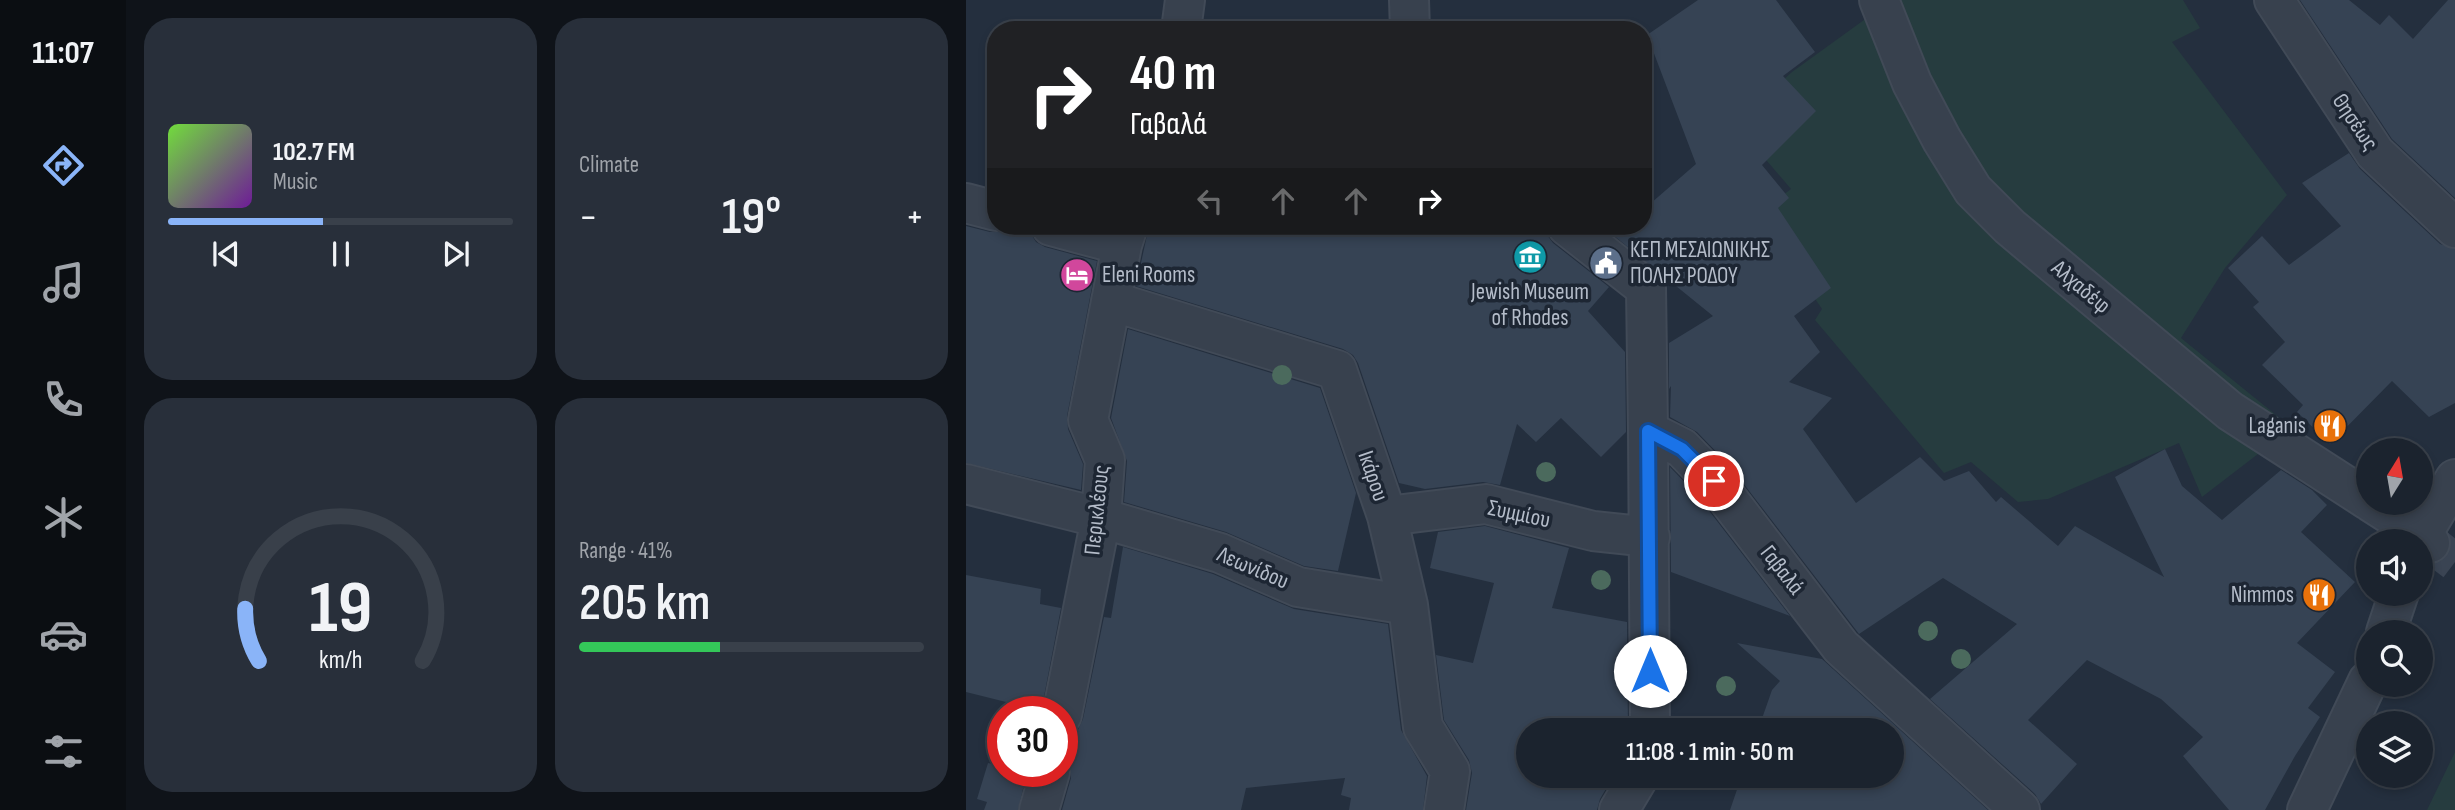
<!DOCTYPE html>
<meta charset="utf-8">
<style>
:root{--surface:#1b232e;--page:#282f3a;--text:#f1f3f6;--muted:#a0a4aa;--line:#39404a;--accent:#8ab4f8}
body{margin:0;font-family:"Sofia Sans Condensed",sans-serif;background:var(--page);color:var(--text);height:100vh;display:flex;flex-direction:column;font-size:26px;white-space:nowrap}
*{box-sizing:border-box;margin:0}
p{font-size:23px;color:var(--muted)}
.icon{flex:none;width:38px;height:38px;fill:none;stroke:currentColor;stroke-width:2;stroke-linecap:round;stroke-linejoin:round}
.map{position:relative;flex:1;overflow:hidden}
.drawer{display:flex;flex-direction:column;gap:18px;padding:18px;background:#0f1319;width:840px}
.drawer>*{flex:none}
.hud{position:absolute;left:21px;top:21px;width:665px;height:214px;border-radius:28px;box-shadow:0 4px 10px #0003,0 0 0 2px var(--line);background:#202124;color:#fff;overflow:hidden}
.needle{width:46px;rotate:11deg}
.buttons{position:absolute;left:1390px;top:438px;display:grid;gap:14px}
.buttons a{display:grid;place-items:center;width:77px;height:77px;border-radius:50%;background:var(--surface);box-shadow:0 4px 10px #0003,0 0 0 2px var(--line);font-size:35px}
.speed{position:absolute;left:21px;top:696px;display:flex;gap:14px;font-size:35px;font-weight:700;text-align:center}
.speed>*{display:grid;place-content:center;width:91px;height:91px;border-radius:50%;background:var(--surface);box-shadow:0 4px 10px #0003,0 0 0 2px var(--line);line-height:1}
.speed .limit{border:10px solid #d22;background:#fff;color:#111}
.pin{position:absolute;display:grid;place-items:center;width:60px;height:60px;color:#fff;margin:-30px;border:4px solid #fff;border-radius:50%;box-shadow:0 2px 7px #0007}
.me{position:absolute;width:77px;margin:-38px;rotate:0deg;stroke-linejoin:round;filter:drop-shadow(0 0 5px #0008)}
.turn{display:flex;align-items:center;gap:24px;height:147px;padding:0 28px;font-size:32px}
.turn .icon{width:91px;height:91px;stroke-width:2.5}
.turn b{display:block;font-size:49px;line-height:60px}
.lanes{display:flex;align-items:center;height:66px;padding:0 28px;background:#0003;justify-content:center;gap:35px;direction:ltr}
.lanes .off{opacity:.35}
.big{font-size:52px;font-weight:600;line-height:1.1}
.drawer .tile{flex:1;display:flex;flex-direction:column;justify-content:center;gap:10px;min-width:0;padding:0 24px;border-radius:28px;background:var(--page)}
.drawer .dial{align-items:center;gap:0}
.dial svg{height:182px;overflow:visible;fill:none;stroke:var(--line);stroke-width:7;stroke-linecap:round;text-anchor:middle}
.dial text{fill:var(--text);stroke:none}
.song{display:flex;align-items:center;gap:21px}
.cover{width:84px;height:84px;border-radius:10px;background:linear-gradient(135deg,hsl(100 70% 55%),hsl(280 70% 35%))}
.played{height:7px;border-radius:4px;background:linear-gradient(90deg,var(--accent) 45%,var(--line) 45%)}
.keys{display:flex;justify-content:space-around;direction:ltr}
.heat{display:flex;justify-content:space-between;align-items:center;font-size:38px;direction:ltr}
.charge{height:10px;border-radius:5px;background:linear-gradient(90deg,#34c759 41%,var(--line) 0)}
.drawer .tiles{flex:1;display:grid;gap:18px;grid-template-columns:repeat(2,1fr)}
.trip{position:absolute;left:550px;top:718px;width:388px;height:70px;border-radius:35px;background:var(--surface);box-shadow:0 4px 10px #0003,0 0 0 2px var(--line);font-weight:600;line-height:70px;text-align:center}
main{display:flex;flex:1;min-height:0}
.tabs{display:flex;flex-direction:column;width:126px;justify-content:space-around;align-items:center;background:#0b0e12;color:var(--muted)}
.tabs .icon{width:49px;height:49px}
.tabs .active{color:var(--accent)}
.tabs b{font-size:32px;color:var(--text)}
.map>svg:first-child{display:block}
.green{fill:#263c3f}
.building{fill:#364354}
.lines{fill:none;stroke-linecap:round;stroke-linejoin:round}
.street-tunnel{stroke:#3a4453;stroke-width:38;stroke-dasharray:38 19;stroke-linecap:butt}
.street-casing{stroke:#414a57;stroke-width:42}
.street{stroke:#38414e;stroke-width:38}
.tree{fill:#4b6a5d}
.route-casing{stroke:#114b97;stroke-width:18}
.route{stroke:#1a73e8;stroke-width:12}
.labels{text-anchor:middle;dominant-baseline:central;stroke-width:7;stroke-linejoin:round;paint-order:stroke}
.street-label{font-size:23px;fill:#b4bcc9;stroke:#1d2633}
.poi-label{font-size:23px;fill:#b4bcc9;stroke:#1d2633;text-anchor:start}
</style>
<main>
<nav class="tabs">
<b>11:07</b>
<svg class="icon active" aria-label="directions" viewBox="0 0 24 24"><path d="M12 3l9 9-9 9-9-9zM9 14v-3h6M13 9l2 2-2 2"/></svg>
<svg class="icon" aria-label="music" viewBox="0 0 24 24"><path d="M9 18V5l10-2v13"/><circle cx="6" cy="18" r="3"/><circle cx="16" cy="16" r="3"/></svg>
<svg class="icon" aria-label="phone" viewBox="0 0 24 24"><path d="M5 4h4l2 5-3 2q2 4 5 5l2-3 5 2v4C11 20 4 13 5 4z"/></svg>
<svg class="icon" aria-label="climate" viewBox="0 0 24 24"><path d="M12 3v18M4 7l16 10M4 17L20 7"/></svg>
<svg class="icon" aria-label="car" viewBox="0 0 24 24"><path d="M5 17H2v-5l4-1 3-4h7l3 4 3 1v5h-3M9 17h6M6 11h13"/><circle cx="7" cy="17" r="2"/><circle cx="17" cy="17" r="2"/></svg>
<svg class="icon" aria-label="filters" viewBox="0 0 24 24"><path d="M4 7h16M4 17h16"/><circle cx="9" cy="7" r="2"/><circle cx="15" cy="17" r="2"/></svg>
</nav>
<section class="drawer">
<div class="tiles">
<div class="tile">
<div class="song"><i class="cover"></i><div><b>102.7 FM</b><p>Music</p></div></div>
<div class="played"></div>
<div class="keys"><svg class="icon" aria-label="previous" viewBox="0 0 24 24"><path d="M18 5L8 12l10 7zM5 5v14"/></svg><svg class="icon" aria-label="pause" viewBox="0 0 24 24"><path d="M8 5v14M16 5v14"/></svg><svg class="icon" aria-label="next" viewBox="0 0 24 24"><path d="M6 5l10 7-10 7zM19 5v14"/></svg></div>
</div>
<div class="tile"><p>Climate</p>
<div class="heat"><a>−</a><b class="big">19°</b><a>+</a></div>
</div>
<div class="tile dial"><svg viewBox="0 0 100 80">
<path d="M14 69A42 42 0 1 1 86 69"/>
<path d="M14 69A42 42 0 0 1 8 46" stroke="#8ab4f8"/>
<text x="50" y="56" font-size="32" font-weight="700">19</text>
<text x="50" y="72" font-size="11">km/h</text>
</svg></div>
<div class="tile"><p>Range · 41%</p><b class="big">205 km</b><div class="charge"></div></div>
</div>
</section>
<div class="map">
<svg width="1489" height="810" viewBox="0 0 1489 810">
<rect width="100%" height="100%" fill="#242f3e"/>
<path class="green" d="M 904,0 L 1217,0 L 1234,28 L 1206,42 L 1321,195 L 1259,268 L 1215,338 L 1326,428 L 1236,497 L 1213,443 L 1082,499 L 1052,502 L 1005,462 L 978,473 L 849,320 L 856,309 L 792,214 L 825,189 L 795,154 L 807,89 L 826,72 L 909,12 Z
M 1489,752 L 1489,810 L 1461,810 Z"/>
<path class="building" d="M 732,0 L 810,0 L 849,52 L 817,76 L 850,111 L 796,165 L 823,198 L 812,208 L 865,288 L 828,316 L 854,352 L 823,382 L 866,398 L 837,429 L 890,503 L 954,457 L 978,481 L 1003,471 L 1030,502 L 1035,497 L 1092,546 L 1109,526 L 1198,577 L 1149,477 L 1199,449 L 1216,486 L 1256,520 L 1315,470 L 1346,490 L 1361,505 L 1335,532 L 1389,582 L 1331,643 L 1369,672 L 1342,708 L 1354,717 L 1329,756 L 1299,810 L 1263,810 L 1217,756 L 1237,737 L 1195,699 L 1121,660 L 1062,720 L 1111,764 L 1075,804 L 1069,794 L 964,699 L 1051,624 L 977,578 L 893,634 L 764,466 L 731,432 L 704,417 L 705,386 L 703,389 L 703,343 L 747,316 L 636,226 L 677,226 L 677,210 L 730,164 L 681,35 Z
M 1334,0 L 1383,0 L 1414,25 L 1423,15 L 1447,39 L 1482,0 L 1489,0 L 1489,198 L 1426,139 Z
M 1383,153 L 1394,169 L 1474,244 L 1489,249 L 1489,403 L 1463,417 L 1426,381 L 1364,444 L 1331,412 L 1337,405 L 1296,365 L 1319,342 L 1287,307 L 1293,302 L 1262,268 L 1296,236 L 1323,265 L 1375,226 L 1336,183 Z
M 0,226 L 24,232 L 35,232 L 42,228 L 65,234 L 70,242 L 79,247 L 131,261 L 101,416 L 102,429 L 117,464 L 115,490 L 0,463 Z
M 183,226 L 449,226 L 469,237 L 476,226 L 580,226 L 581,235 L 587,243 L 643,287 L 622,311 L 659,352 L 660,432 L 635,457 L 595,418 L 570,442 L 551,424 L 534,485 L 517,482 L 459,489 L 433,483 L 392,363 L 387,355 L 377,349 L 170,286 Z
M 162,329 L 354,388 L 390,493 L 372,571 L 338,566 L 260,532 L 158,502 L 161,461 L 145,418 Z
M 704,467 L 731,495 L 824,616 L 705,572 Z
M 519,526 L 603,548 L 586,608 L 661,622 L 662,730 L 562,730 L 562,775 L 648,775 L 634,799 L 631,810 L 500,810 L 506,773 L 503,760 L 478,720 L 470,655 L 507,663 L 528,583 L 464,568 L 472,532 Z
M 157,547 L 247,574 L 328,609 L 422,624 L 435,730 L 461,776 L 457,810 L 383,810 L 385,798 L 375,795 L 379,778 L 280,788 L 275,810 L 96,810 L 105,778 L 105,767 L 96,755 L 96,736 L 104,735 L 112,730 L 117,719 L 138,617 L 145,618 Z
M 0,575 L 75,589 L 74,604 L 95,608 L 75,712 L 47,712 L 48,704 L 0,692 Z
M 771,643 L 856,659 L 1022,810 L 764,810 L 776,775 L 926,775 L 926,730 L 792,730 L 806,690 L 814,681 Z
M 22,763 L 36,766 L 37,764 L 37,772 L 61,772 L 52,810 L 18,810 L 21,802 L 11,799 Z"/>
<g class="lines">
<path class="street-tunnel" d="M 1464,543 L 1489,562"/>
<g class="street-casing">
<path id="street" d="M 443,0 L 444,30
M 913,0 L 946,83 L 976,140 L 1007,190 L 1044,227 L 1264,411 L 1402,500
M 1308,0 L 1409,153 L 1489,228
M 215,30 L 219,0
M 0,203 L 30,211
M 85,226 L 156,245
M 601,226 L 680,288 L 682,431 L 716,448 L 748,481 L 875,647 L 1054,810
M 145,301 L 371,370 L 421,516 L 442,605 L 457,727 L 484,771 L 478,810
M 682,431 L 684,730
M 0,484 L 135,518 L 254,553 L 332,587 L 442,605
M 1405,502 L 1455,534 L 1464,543
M 421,516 L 520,504 L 627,531 L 684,537
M 1452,541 L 1489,479
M 1420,632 L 1433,593
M 96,715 L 135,518 L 139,460 L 122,420 L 156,245 L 162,226
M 73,810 L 84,772
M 653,810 L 674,775
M 1341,810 L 1402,681"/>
</g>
<use href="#street" class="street"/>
</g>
<g class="tree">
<circle cx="316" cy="375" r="10"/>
<circle cx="580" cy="472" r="10"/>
<circle cx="635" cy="580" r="10"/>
<circle cx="962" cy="631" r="10"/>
<circle cx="995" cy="659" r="10"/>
<circle cx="760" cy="686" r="10"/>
</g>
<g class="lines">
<g class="route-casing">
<path id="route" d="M 684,671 L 682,431 L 716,449 L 748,481"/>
</g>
<use href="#route" class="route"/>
</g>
<defs>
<g id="museum-disc" transform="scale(1.75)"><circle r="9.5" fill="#0f9aa8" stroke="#1d2633"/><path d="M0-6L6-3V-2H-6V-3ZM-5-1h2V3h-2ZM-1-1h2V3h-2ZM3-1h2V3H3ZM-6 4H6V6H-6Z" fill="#fff"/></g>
<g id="civic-disc" transform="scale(1.75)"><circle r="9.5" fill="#5c6f8a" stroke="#1d2633"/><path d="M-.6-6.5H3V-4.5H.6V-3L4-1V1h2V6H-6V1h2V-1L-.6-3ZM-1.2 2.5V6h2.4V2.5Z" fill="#fff"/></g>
<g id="hotel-disc" transform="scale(1.75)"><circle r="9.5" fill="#d1479c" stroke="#1d2633"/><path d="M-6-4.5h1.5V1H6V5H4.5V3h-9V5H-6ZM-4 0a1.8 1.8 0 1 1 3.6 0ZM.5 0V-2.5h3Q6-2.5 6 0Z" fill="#fff"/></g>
<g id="restaurant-disc" transform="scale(1.75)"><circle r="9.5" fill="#e8710a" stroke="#1d2633"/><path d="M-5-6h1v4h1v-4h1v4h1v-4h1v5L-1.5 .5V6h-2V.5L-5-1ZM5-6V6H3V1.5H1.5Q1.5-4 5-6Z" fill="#fff"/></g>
</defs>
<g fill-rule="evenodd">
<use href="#museum-disc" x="564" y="257"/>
<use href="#civic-disc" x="640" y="263"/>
<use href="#hotel-disc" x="111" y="275"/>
<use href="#restaurant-disc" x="1364" y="426"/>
<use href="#restaurant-disc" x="1353" y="595"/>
</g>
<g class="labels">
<g class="street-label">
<text transform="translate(1389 122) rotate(56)">Θησέως</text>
<text transform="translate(1115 287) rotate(40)">Αλχαδέφ</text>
<text transform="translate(407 476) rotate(71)">Ικάρου</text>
<text transform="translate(131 510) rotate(-84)">Περικλέους</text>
<text transform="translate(553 514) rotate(12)">Συμμίου</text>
<text transform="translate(287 568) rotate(23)">Λεωνίδου</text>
<text transform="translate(816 570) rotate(52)">Γαβαλά</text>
</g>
<g class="poi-label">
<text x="664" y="250">ΚΕΠ ΜΕΣΑΙΩΝΙΚΗΣ<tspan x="664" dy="26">ΠΟΛΗΣ ΡΟΔΟΥ</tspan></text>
<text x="136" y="275">Eleni Rooms</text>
<text x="564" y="292" text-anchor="middle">Jewish Museum<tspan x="564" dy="26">of Rhodes</tspan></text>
<text x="1340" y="426" text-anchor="end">Laganis</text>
<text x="1328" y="595" text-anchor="end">Nimmos</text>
</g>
</g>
</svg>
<div class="buttons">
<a><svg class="needle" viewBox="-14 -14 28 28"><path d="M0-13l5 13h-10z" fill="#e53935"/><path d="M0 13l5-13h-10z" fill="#a0a4aa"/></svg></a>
<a><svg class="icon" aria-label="sound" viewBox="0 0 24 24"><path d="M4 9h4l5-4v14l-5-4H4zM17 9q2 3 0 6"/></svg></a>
<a><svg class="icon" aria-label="search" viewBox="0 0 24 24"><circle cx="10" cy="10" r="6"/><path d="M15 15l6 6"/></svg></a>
<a><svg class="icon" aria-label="layers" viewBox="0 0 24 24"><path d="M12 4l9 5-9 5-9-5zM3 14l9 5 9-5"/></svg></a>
</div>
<div class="speed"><div class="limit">30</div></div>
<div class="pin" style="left:748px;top:481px;background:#d93025"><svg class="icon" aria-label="arrive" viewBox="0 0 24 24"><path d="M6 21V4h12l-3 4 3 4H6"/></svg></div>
<svg class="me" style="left:684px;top:671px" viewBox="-20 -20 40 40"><circle r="19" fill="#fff"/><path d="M0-13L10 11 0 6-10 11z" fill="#1a73e8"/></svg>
<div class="trip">11:08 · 1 min · 50 m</div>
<div class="hud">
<div class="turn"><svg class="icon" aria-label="right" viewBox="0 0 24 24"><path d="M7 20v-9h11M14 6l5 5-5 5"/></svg><div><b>40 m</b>Γαβαλά</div></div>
<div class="lanes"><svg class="icon off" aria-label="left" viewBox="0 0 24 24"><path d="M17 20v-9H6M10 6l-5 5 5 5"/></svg><svg class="icon off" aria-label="ahead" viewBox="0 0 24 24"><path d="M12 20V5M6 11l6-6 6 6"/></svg><svg class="icon off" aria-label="ahead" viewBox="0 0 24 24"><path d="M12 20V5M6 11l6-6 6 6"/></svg><svg class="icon" aria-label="right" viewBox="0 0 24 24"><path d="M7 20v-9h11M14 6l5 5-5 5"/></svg></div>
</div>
</div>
</main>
